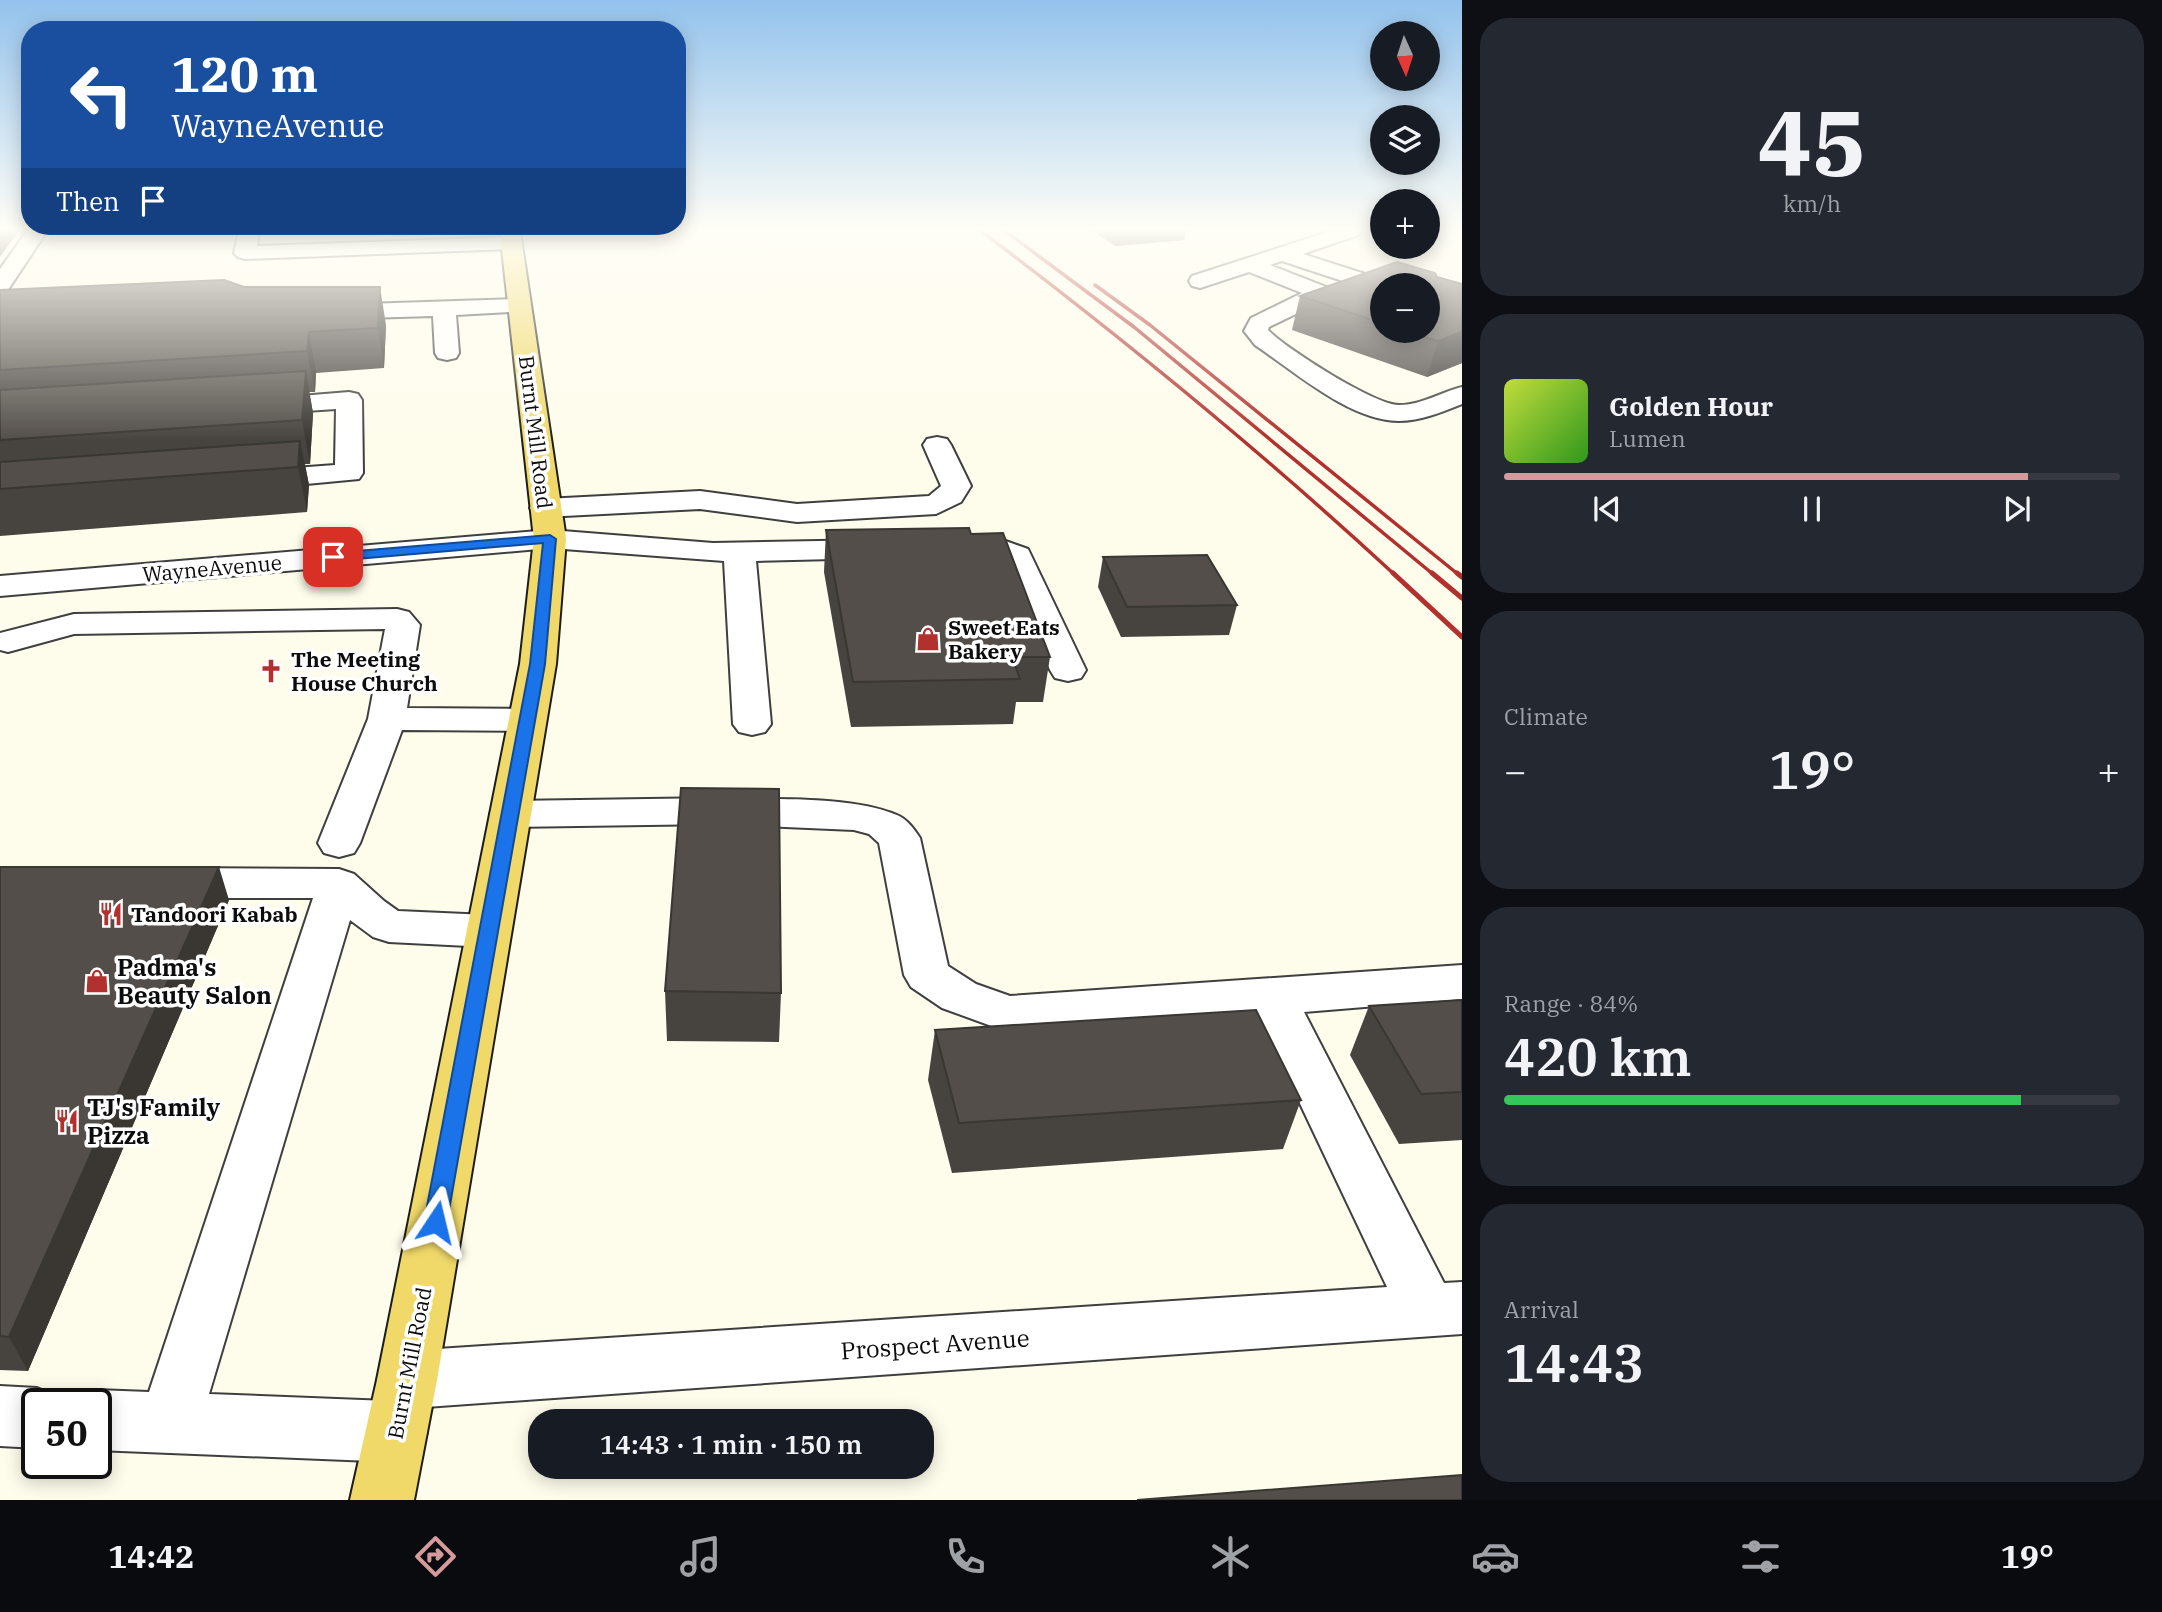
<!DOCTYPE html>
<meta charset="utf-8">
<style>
:root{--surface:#171b24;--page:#242831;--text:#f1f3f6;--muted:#9ea1a6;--line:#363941;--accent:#d59b9c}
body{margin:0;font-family:"IBM Plex Serif",serif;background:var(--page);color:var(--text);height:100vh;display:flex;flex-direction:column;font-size:26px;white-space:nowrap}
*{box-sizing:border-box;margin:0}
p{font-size:23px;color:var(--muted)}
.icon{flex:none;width:38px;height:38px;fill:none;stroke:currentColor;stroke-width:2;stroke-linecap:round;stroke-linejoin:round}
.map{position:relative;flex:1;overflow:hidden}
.drawer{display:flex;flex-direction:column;gap:18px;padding:18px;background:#0d0f14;width:700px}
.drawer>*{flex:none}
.banner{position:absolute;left:21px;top:21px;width:665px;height:214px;border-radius:28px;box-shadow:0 4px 18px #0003;background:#1a4fa0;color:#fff;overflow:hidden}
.needle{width:46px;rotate:177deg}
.controls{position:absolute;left:1370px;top:21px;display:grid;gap:14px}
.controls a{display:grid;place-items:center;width:70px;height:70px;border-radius:50%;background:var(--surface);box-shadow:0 4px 18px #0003;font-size:35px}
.speed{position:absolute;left:21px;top:1388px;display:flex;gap:14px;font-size:35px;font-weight:700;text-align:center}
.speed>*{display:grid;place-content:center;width:91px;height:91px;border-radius:50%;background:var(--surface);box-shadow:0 4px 18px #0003;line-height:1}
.speed .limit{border:4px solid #111;border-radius:10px;background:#fff;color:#111}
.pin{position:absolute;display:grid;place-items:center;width:60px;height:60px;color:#fff;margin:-30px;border-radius:14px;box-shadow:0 4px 10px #0006}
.me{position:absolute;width:77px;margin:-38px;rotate:10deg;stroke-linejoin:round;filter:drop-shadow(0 0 5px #0008)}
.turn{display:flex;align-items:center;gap:24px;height:147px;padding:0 35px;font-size:32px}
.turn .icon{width:91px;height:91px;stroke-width:2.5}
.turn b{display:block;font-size:49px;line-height:60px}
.then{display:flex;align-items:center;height:66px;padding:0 35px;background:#0003;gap:14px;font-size:26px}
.big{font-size:52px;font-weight:600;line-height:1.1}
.drawer .tile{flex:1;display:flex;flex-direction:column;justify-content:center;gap:10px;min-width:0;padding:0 24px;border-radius:28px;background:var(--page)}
.drawer .dial{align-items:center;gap:0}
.dial b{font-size:91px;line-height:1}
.song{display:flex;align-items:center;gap:21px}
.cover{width:84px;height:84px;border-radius:10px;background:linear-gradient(135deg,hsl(70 70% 55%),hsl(110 70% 35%))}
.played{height:7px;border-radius:4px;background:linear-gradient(90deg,var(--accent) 85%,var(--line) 85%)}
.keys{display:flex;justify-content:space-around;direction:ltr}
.heat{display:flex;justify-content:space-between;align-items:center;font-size:38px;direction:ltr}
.charge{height:10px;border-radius:5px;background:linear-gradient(90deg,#34c759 84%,var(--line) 0)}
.trip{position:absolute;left:528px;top:1409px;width:406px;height:70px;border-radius:28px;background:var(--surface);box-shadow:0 4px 18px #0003;font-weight:600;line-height:70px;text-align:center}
.tabs{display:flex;height:112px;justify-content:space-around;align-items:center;background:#090b0e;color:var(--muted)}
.tabs .icon{width:49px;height:49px}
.tabs .active{color:var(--accent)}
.tabs b{font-size:32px;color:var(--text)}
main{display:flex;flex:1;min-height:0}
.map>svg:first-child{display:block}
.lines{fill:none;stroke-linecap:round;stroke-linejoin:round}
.minor-casing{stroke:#3f3f3f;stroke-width:4}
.major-casing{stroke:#1d1d1d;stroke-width:4}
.minor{fill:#fff;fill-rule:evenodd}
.major{fill:#f0d969;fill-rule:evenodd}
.rail-far1{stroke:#b2302d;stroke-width:3.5}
.rail{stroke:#b2302d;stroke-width:5}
.wall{fill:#47433f;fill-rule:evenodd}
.shaded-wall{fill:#3a3733}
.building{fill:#534e49;stroke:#3a3733;stroke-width:2}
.route{fill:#1a73e8;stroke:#114b97;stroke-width:2}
.labels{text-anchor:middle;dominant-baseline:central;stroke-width:7;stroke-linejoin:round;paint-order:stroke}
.street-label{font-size:21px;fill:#0c0c0c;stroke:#fff}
.poi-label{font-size:21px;font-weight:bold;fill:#0c0c0c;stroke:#fff;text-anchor:start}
.near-poi-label{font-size:24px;font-weight:bold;fill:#0c0c0c;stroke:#fff;text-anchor:start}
.near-street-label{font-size:24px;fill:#0c0c0c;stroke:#fff}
</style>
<main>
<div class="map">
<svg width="1462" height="1500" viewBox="0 0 1462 1500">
<rect width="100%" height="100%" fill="#fefceb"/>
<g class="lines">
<g class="minor-casing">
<path id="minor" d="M 27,231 L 47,231 L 8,290 L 0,292 L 0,269 Z
M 239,231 L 259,231 L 257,246 L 512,237 L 519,239 L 522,243 L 519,247 L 512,249 L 245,259 L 238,257 L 234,253 Z
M 1331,231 L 1361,231 L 1358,235 L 1303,254 L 1390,282 L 1392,285 L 1382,285 L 1382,294 L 1282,261 L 1270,265 L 1329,288 L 1332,293 L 1329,298 L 1269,327 L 1268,330 C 1286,349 1375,405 1399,405 C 1422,405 1441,392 1462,387 L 1462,404 C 1442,412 1420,421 1399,421 C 1350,421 1294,371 1255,345 L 1244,331 L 1251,318 L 1302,293 L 1249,272 L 1200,288 L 1192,286 L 1189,281 L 1192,276 Z
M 520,299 L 528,301 L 531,306 L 528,311 L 456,315 L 459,353 L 456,358 L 447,360 L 438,358 L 435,353 L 433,316 L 333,319 L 325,317 L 321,312 L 325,307 L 333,305 Z
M 349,392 L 358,394 L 362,400 L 363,473 L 359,479 L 254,489 L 244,486 L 239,480 L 244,474 L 254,471 L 335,465 L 336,409 L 260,414 L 251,412 L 247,406 L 251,400 Z
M 937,437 L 947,439 L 951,445 L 971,486 L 961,502 L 936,514 L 797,522 L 700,509 L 545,517 L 534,514 L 530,508 L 534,502 L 545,499 L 700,491 L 797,504 L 929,496 L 941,486 L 923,445 L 927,439 Z
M 550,530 L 713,543 L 876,540 L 887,542 L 892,549 L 887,556 L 876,558 L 756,561 L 771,724 L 765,732 L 752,735 L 739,732 L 733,724 L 724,561 L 550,548 L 0,596 L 0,576 Z
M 957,539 L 1000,539 L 1028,549 L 1086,670 L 1081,678 L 1068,681 L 1055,678 L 1050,670 L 1004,562 C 986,553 965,559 946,555 L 941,548 L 946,541 Z
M 397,609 L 409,612 L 420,625 L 407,708 L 527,709 L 540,712 L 546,720 L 540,728 L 527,731 L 402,730 L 360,843 L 354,853 L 339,857 L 324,853 L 318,843 L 368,719 L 385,629 L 74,634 L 8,652 L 0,650 L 0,633 L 74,614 Z
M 717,798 C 769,800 850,795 897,815 C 907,819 914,829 920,838 L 948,966 L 976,984 L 1010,996 L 1462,965 L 1462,999 L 1304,1012 L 1444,1283 L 1462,1282 L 1462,1334 L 412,1408 L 418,1411 L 427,1432 L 418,1453 L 396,1462 L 96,1450 L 96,1404 L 72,1404 L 74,1399 L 96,1390 L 149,1392 L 313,898 L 173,898 L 158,893 L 151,883 L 158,873 L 173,868 L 339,869 L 354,874 L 384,901 L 398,911 L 488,915 L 504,920 L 510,931 L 504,942 L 488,947 L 389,942 L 373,937 L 350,920 L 209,1394 L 388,1401 L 377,1380 L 386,1360 L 407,1351 L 1387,1287 L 1258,1015 L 1008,1032 L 942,1008 L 911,987 L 904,975 L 879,843 L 869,834 L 854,830 L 717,824 L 510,827 L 496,823 L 490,814 L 496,805 L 510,801 Z
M 0,1386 L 37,1388 L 59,1397 L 62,1404 L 37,1404 L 37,1448 L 0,1446 Z"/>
</g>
<g class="major-casing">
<path id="major" d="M 500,231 L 520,231 L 566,539 L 556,664 L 437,1380 L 414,1500 L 350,1500 L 377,1380 L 520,664 L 534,539 Z"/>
</g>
<use href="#minor" class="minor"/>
<use href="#major" class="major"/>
<path class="rail-far1" d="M 981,231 C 1124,339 1263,453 1395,575
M 1005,231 L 1134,327 L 1434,575
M 1095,285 L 1150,325 L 1459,575"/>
<path class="rail" d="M 1393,573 L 1462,637
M 1432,573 L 1462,598
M 1457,573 L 1462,577"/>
</g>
<path class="wall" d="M 1093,231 L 1186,231 L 1184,240 L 1115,246 Z
M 1437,277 L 1462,284 L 1462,363 L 1427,377 L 1292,330 L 1300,296 ZM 1382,285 L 1428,331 L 1382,331 Z
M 244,287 L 386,325 L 384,368 L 316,373 L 315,392 L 309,392 L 313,413 L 310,464 L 305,464 L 309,485 L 307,512 L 0,536 L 0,290 Z
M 826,530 L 971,534 L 1050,657 L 1043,702 L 1016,702 L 1013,724 L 851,727 L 824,572 Z
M 1103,557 L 1237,605 L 1229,635 L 1121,637 L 1098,587 Z
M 0,867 L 229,900 L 28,1371 L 0,1370 Z
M 665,991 L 781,993 L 779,1042 L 667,1041 Z
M 1462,1000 L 1462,1140 L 1399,1144 L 1350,1055 L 1369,1006 Z
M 935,1030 L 1301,1100 L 1283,1149 L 952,1173 L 928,1080 Z"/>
<path class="shaded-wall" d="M 0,231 L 19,231 L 0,257 Z
M 1118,231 L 1186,231 L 1184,240 L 1115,246 Z
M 380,287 L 386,325 L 384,368 L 378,328 Z
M 309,332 L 316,373 L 315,392 L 307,351 Z
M 1462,332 L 1462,363 L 1427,377 L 1438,341 Z
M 306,371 L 313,413 L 310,464 L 302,420 Z
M 300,441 L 309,485 L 307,512 L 298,467 Z
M 219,867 L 229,900 L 28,1371 L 9,1337 Z"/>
<path class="building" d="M 1397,262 L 1435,273 L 1437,277 L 1462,284 L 1462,332 L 1438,341 L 1405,331 L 1428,331 L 1428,285 L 1382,285 L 1382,323 L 1300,296 Z
M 224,280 L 244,287 L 380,287 L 378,328 L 309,332 L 307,351 L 0,370 L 0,290 Z
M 306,371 L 302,420 L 0,440 L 0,390 Z
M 300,441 L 298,467 L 0,489 L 0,462 Z
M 969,528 L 971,534 L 1003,533 L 1050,657 L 1012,657 L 1020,679 L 853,682 L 826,530 Z
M 1207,555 L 1237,605 L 1127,607 L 1103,557 Z
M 681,788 L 779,789 L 781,993 L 665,991 Z
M 0,867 L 219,867 L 9,1337 L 0,1336 Z
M 1462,1000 L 1462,1092 L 1421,1094 L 1369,1006 Z
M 1256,1010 L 1301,1100 L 959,1123 L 935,1030 Z
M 1462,1475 L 1462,1500 L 1137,1500 Z"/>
<linearGradient id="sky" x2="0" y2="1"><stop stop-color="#93c2ec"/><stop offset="0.52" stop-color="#fffef6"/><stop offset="1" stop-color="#fffef6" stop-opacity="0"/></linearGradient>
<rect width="1462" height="441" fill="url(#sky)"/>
<path class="route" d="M 550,535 L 556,539 L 545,664 L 447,1222 L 444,1229 L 436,1231 L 428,1229 L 424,1222 L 530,664 L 543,543 L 333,561 L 327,557 L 333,553 Z"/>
<defs>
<g id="shop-bare" transform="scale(1.89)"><path d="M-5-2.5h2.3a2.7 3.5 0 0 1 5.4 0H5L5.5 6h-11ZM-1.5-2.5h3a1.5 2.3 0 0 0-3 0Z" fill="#b2302d" stroke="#fff" stroke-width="2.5" paint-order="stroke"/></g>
<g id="church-bare" transform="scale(1.89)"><path d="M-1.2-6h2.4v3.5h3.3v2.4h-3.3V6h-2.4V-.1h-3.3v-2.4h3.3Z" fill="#b2302d" stroke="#fff" stroke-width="2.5" paint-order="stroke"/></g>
<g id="restaurant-bare" transform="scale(1.89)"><path d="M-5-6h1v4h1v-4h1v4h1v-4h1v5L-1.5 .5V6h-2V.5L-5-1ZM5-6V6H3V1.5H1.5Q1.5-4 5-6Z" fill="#b2302d" stroke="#fff" stroke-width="2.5" paint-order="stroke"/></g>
</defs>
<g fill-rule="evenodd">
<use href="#shop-bare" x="928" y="639"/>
<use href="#church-bare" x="271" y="671"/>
<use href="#restaurant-bare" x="111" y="914"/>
<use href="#shop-bare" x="97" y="981"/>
<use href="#restaurant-bare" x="67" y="1121"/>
</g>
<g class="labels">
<g class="street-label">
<text transform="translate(536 432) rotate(83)">Burnt Mill Road</text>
<text transform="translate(212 568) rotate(-5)">WayneAvenue</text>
<text transform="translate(409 1363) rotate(-79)">Burnt Mill Road</text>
</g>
<g class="poi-label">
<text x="948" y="627">Sweet Eats<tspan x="948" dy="24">Bakery</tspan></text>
<text x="291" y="659">The Meeting<tspan x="291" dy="24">House Church</tspan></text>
<text x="131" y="914">Tandoori Kabab</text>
</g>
<g class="near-poi-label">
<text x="117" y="967">Padma's<tspan x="117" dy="28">Beauty Salon</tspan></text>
<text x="87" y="1107">TJ's Family<tspan x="87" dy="28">Pizza</tspan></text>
</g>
<g class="near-street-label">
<text transform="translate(935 1344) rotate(-4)">Prospect Avenue</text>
</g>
</g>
</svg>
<div class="controls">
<a><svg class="needle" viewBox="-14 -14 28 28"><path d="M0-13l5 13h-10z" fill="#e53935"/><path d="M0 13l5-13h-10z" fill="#9ea1a6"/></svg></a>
<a><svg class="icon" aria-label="layers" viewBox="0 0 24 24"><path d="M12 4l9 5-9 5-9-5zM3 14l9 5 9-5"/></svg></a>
<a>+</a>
<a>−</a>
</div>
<div class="speed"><div class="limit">50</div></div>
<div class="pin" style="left:333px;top:557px;background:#d93025"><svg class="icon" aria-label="arrive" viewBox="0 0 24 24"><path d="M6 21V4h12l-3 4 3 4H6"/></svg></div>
<svg class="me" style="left:436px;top:1222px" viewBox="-20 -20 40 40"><path d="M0-17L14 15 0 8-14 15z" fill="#1a73e8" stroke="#fff" stroke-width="4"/></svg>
<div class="trip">14:43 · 1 min · 150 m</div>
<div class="banner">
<div class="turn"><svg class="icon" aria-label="left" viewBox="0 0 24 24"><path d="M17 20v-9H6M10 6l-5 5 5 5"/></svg><div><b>120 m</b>WayneAvenue</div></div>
<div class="then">Then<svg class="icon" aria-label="arrive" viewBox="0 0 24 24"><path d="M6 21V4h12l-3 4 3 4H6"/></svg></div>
</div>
</div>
<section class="drawer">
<div class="tile dial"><b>45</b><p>km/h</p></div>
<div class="tile">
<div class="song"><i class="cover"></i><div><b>Golden Hour</b><p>Lumen</p></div></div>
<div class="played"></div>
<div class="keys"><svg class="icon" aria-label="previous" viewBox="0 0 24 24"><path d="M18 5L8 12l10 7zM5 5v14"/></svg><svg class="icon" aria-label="pause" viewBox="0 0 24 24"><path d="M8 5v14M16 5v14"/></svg><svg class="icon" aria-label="next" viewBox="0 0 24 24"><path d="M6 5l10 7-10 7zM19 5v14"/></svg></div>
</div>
<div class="tile"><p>Climate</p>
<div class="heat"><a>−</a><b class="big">19°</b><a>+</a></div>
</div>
<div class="tile"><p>Range · 84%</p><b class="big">420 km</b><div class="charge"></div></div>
<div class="tile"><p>Arrival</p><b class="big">14:43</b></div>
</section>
</main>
<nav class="tabs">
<b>14:42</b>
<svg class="icon active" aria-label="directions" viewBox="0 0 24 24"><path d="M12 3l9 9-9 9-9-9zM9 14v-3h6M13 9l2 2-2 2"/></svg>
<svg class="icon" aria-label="music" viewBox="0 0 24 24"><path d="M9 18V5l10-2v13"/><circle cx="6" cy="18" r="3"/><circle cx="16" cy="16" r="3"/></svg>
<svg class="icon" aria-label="phone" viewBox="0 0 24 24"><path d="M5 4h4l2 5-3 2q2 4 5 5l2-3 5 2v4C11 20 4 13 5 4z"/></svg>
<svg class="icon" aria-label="climate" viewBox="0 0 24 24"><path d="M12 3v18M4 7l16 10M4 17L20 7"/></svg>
<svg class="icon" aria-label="car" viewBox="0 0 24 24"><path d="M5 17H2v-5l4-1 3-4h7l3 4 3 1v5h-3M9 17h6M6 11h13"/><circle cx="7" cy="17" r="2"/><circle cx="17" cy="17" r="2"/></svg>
<svg class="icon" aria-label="filters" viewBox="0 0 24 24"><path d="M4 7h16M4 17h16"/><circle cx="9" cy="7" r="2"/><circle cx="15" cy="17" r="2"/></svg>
<b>19°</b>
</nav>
